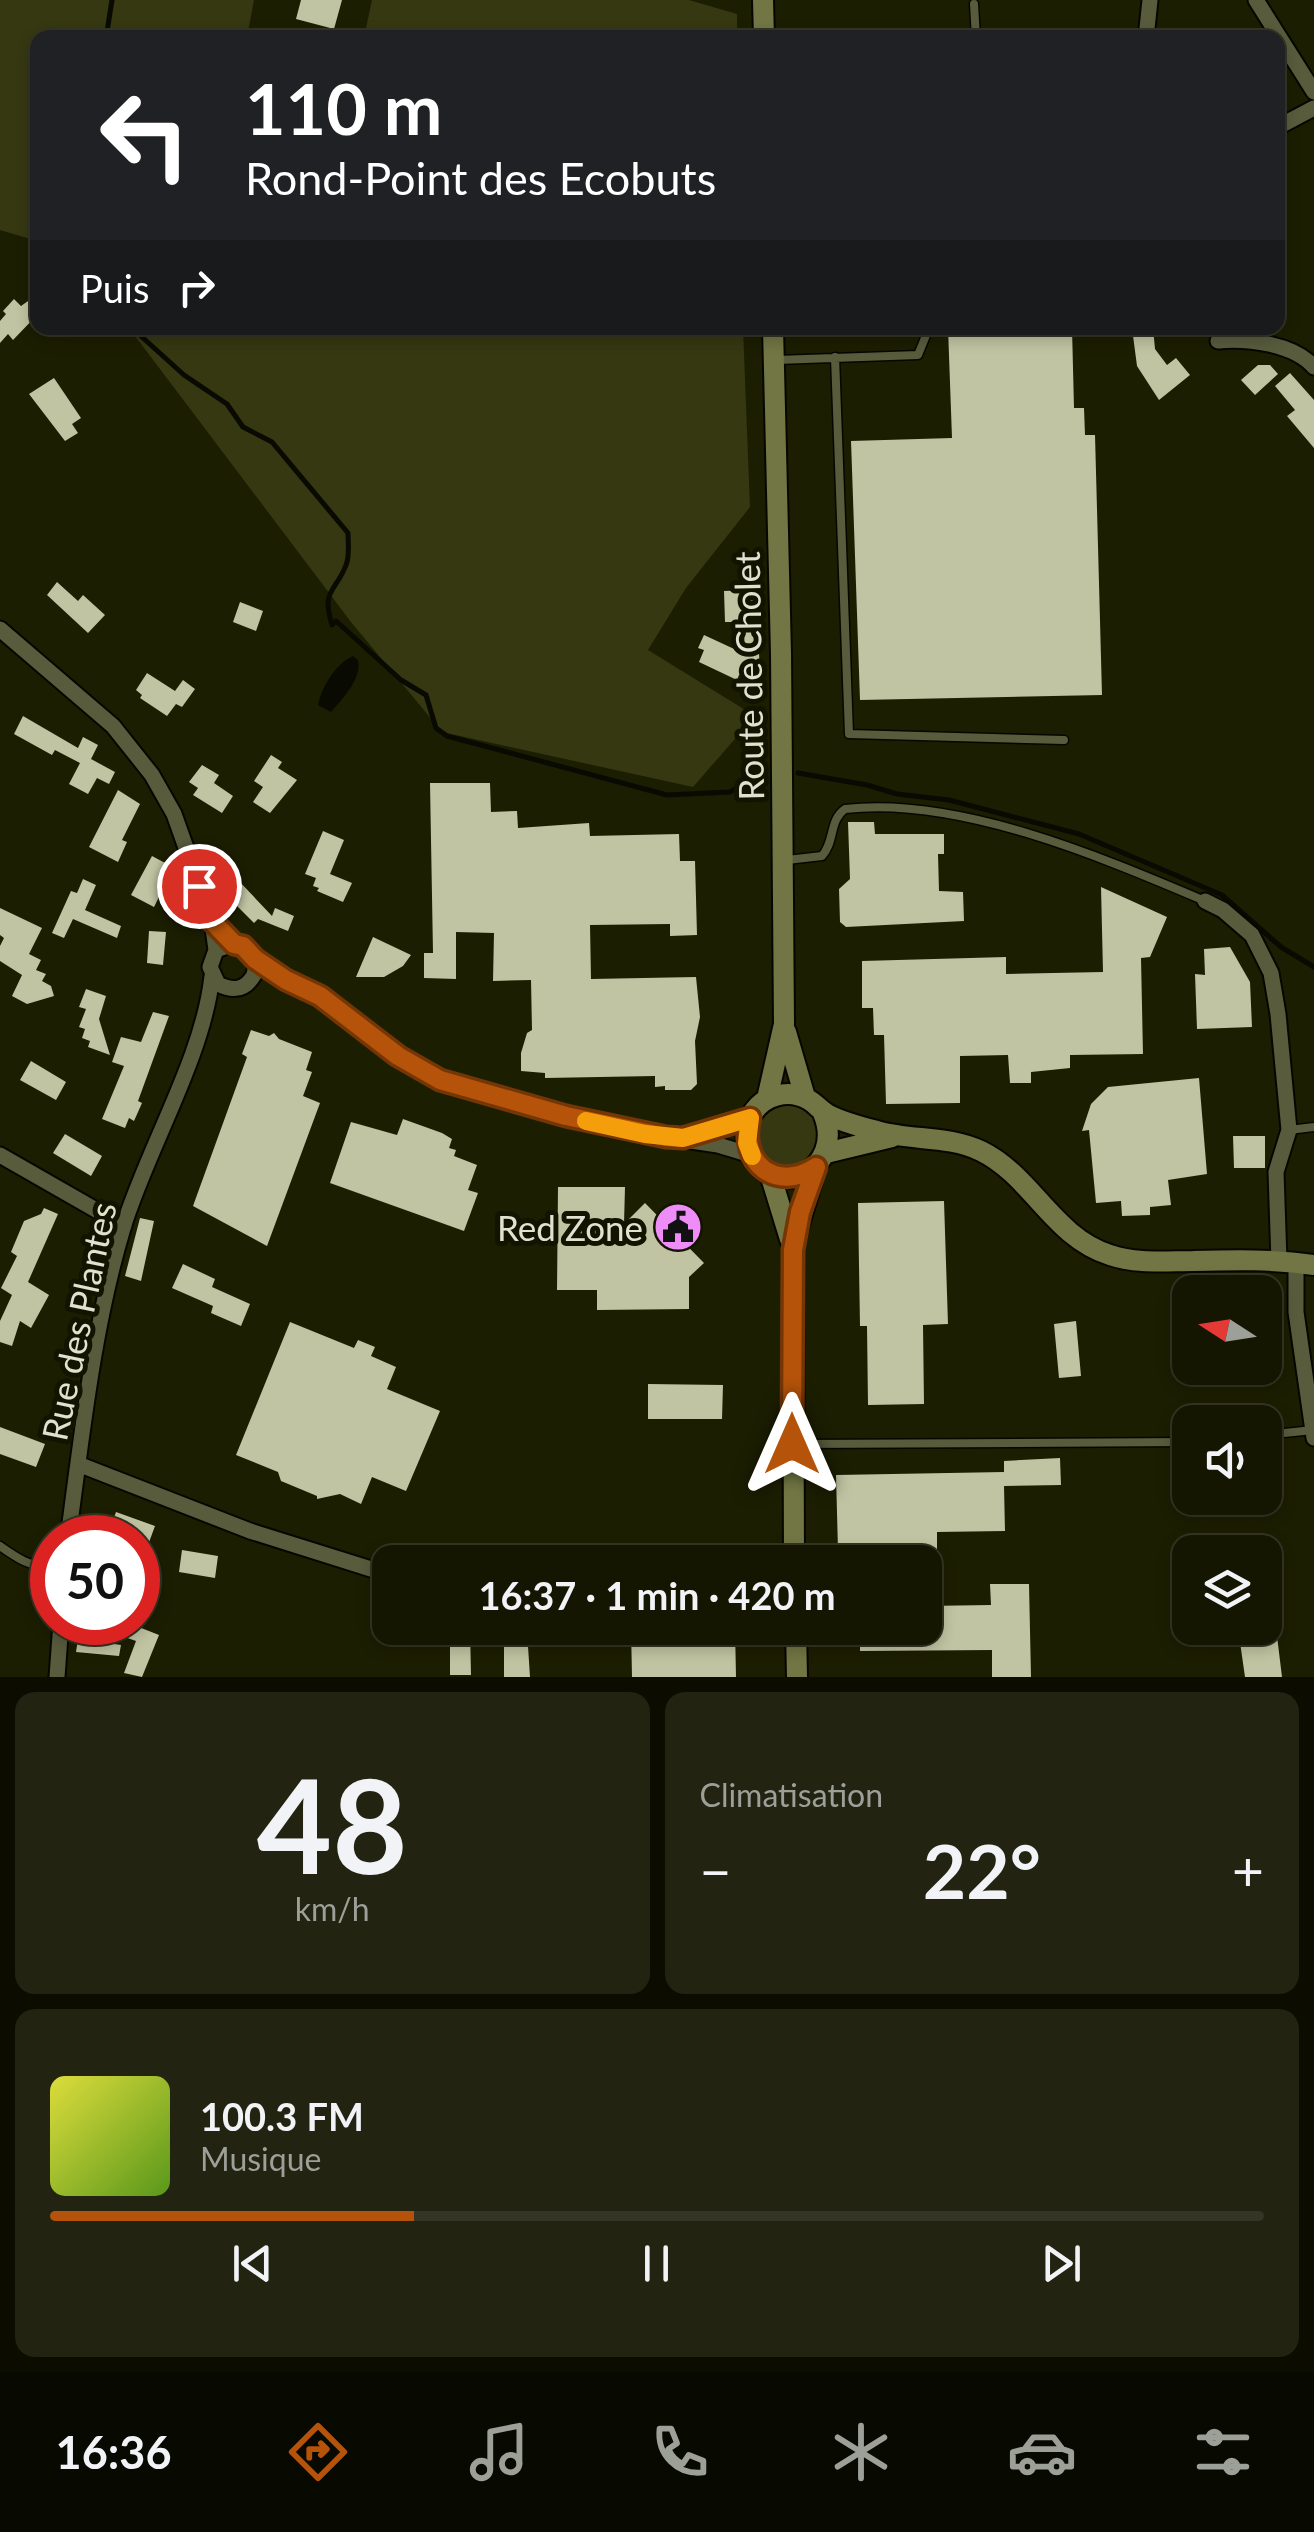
<!DOCTYPE html>
<html lang="fr">
<meta charset="utf-8">
<style>
:root{--surface:#151602;--page:#222311;--text:#f1f3f6;--muted:#9d9f99;--line:#343524;--accent:#b45309}
body{margin:0;font-family:Lato,sans-serif;background:var(--page);color:var(--text);height:100vh;display:flex;flex-direction:column;font-size:38px;white-space:nowrap}
*{box-sizing:border-box;margin:0}
p{font-size:32px;color:var(--muted)}
.icon{flex:none;width:55px;height:55px;fill:none;stroke:currentColor;stroke-width:2;stroke-linecap:round;stroke-linejoin:round}
.map{position:relative;height:1677px;overflow:hidden}
.drawer{display:flex;flex-direction:column;gap:15px;padding:15px;background:#0c0c01;flex:1}
.drawer>*{flex:none}
.top-card{position:absolute;left:30px;top:30px;width:1255px;height:305px;border-radius:20px;box-shadow:0 5px 15px #0003,0 0 0 2px var(--line);background:#202124;color:#fff;overflow:hidden}
.needle{width:65px;rotate:282deg}
.controls{position:absolute;left:1172px;top:1275px;display:grid;gap:20px}
.controls a{display:grid;place-items:center;width:110px;height:110px;border-radius:20px;background:var(--surface);box-shadow:0 5px 15px #0003,0 0 0 2px var(--line);font-size:50px}
.speed{position:absolute;left:30px;top:1515px;display:flex;gap:20px;font-size:50px;font-weight:700;text-align:center}
.speed>*{display:grid;place-content:center;width:130px;height:130px;border-radius:50%;background:var(--surface);box-shadow:0 5px 15px #0003,0 0 0 2px var(--line);line-height:1}
.speed .limit{border:15px solid #d22;background:#fff;color:#111}
.pin{position:absolute;display:grid;place-items:center;width:85px;height:85px;color:#fff;margin:-42px;border:5px solid #fff;border-radius:50%;box-shadow:0 2px 10px #0007}
.me{position:absolute;width:110px;margin:-55px;rotate:0deg;stroke-linejoin:round;filter:drop-shadow(0 0 8px #0008)}
.turn{display:flex;align-items:center;gap:35px;height:210px;padding:0 50px;font-size:45px}
.turn .icon{width:130px;height:130px;stroke-width:2.5}
.turn b{display:block;font-size:70px;line-height:85px}
.then{display:flex;align-items:center;height:95px;padding:0 50px;background:#0003;gap:20px;font-size:38px}
.big{font-size:75px;font-weight:700;line-height:1.1}
.drawer .tile{flex:1;display:flex;flex-direction:column;justify-content:center;gap:15px;min-width:0;padding:0 35px;border-radius:20px;background:var(--page)}
.drawer .dial{align-items:center;gap:0}
.dial b{font-size:130px;line-height:1}
.song{display:flex;align-items:center;gap:30px}
.cover{width:120px;height:120px;border-radius:15px;background:linear-gradient(135deg,hsl(60 70% 55%),hsl(90 70% 35%))}
.played{height:10px;border-radius:5px;background:linear-gradient(90deg,var(--accent) 30%,var(--line) 30%)}
.keys{display:flex;justify-content:space-around;direction:ltr}
.heat{display:flex;justify-content:space-between;align-items:center;font-size:55px;direction:ltr}
.drawer .tiles{flex:1;display:grid;gap:15px;grid-template-columns:1fr 1fr}
.tile:last-child{grid-column:span 2}
.trip{position:absolute;left:372px;top:1545px;width:570px;height:100px;border-radius:20px;background:var(--surface);box-shadow:0 5px 15px #0003,0 0 0 2px var(--line);font-weight:700;line-height:100px;text-align:center}
.tabs{display:flex;height:160px;justify-content:space-around;align-items:center;background:#080901;color:var(--muted)}
.tabs .icon{width:70px;height:70px}
.tabs .active{color:var(--accent)}
.tabs b{font-size:45px;color:var(--text)}
.map>svg:first-child{display:block}
.grass{fill:#353811}
.water{fill:#090a01}
.lines{fill:none;stroke-linecap:round;stroke-linejoin:round}
.stream{stroke:#090a01;stroke-width:5}
.building{fill:#c0c4a2}
.service-casing{stroke:#070700;stroke-width:11}
.minor-casing{stroke:#070700;stroke-width:19}
.secondary-casing{stroke:#070700;stroke-width:24}
.service{stroke:#585c3d;stroke-width:8}
.minor{stroke:#585c3d;stroke-width:15}
.secondary{stroke:#717644;stroke-width:20}
.route-casing{stroke:#753606;stroke-width:25}
.route{stroke:#b45309;stroke-width:18}
.slow{stroke:#f59e0b;stroke-width:18}
.labels{text-anchor:middle;dominant-baseline:central;stroke-width:10;stroke-linejoin:round;paint-order:stroke}
.street-label{font-size:35px;fill:#e0e2d1;stroke:#131400}
.poi-label{font-size:35px;fill:#e0e2d1;stroke:#131400;text-anchor:end}
</style>
<div class="map">
<svg width="1314" height="1677" viewBox="0 0 1314 1677">
<rect width="100%" height="100%" fill="#1c1e02"/>
<path class="grass" d="M 0,0 L 254,0 L 247,37 L 38,38 L 37,241 L 0,230 Z
M 372,0 L 689,0 L 737,14 L 737,37 L 364,37 Z
M 129,328 L 743,328 L 750,507 L 686,588 L 648,650 L 755,716 L 693,787 L 442,732 L 351,622 Z
M754 1136a33 33 0 1 1 66 0a33 33 0 1 1-66 0Z"/>
<path class="water" d="M 353,656 L 358,660 C 362,679 343,698 331,712 L 318,705 C 322,687 335,664 353,656 Z"/>
<g class="lines">
<path class="stream" d="M 106,38 L 112,0
M 132,328 L 184,375 L 227,404 L 243,427 L 272,442 L 348,533 C 348,543 350,556 346,565 C 336,592 321,589 332,625 L 336,621 L 401,680 L 426,695 L 436,728 L 447,736 L 667,795 L 730,792 L 759,774
M 798,773 L 867,785 L 897,794 L 949,800 L 1079,834 L 1222,895 L 1281,947 L 1314,967"/>
</g>
<path class="building" d="M 301,0 L 342,0 L 334,29 L 296,19 Z
M 38,294 L 38,314 L 13,340 L 8,334 L 0,343 L 0,321 L 6,314 L 3,311 L 14,299 L 21,306 Z
M 948,328 L 1072,328 L 1074,408 L 1084,408 L 1085,435 L 1095,435 L 1102,695 L 860,700 L 851,441 L 952,438 Z
M 1132,328 L 1153,328 L 1155,349 L 1167,365 L 1176,358 L 1190,375 L 1159,400 L 1137,366 Z
M 1258,365 L 1270,365 L 1278,374 L 1255,395 L 1241,380 Z
M 1290,373 L 1314,400 L 1314,448 L 1287,416 L 1295,410 L 1275,386 Z
M 54,378 L 81,418 L 72,424 L 78,433 L 65,441 L 29,394 Z
M 57,582 L 78,601 L 83,595 L 105,615 L 88,633 L 47,595 Z
M 753,590 L 753,604 L 747,604 L 748,622 L 725,622 L 724,591 Z
M 240,602 L 263,611 L 256,631 L 233,622 Z
M 744,631 L 758,631 L 760,675 L 739,675 L 737,680 L 699,662 L 704,650 L 698,648 L 704,635 L 745,654 Z
M 147,673 L 175,691 L 183,680 L 195,689 L 182,707 L 176,704 L 167,716 L 140,698 L 142,695 L 136,690 Z
M 23,716 L 78,748 L 83,737 L 98,745 L 91,759 L 115,772 L 109,784 L 97,778 L 88,794 L 69,784 L 80,763 L 55,750 L 52,755 L 14,734 Z
M 271,755 L 282,762 L 278,768 L 297,780 L 270,813 L 253,802 L 263,787 L 254,781 Z
M 202,765 L 219,775 L 214,783 L 233,796 L 222,813 L 193,795 L 198,788 L 189,782 Z
M 430,783 L 490,783 L 491,812 L 517,811 L 518,828 L 589,823 L 590,836 L 679,834 L 680,861 L 695,861 L 697,935 L 670,936 L 670,924 L 590,925 L 591,979 L 696,977 L 700,1017 L 695,1041 L 697,1084 L 691,1090 L 665,1090 L 665,1086 L 655,1087 L 655,1076 L 545,1078 L 545,1073 L 521,1071 L 521,1053 L 527,1033 L 532,1030 L 531,980 L 493,981 L 494,933 L 456,932 L 456,979 L 424,978 L 424,953 L 433,953 Z
M 118,790 L 140,804 L 122,840 L 127,842 L 118,862 L 89,847 Z
M 848,822 L 874,822 L 875,834 L 944,834 L 944,854 L 938,854 L 939,891 L 963,892 L 964,921 L 846,927 L 840,922 L 839,889 L 850,879 Z
M 323,831 L 344,840 L 330,874 L 352,883 L 343,902 L 317,891 L 319,888 L 313,886 L 316,878 L 305,874 Z
M 152,856 L 167,864 L 161,875 L 168,879 L 154,907 L 131,895 Z
M 83,879 L 96,885 L 85,910 L 121,926 L 117,938 L 73,919 L 64,938 L 52,933 L 71,891 L 77,893 Z
M 239,881 L 272,916 L 275,908 L 294,916 L 288,931 L 258,919 L 254,923 L 229,898 L 231,897 L 227,892 Z
M 1101,887 L 1167,917 L 1150,957 L 1141,958 L 1143,1054 L 1070,1055 L 1070,1068 L 1031,1072 L 1031,1083 L 1010,1083 L 1008,1055 L 960,1056 L 960,1103 L 886,1104 L 884,1035 L 874,1035 L 873,1008 L 862,1008 L 862,961 L 1006,957 L 1006,974 L 1103,972 Z
M 0,908 L 42,928 L 29,954 L 41,960 L 36,970 L 46,974 L 42,981 L 51,986 L 54,996 L 27,1004 L 12,996 L 22,975 L 0,961 L 0,946 L 4,938 L 0,935 Z
M 149,931 L 166,932 L 163,965 L 147,963 Z
M 373,937 L 411,955 L 403,966 L 384,977 L 356,977 Z
M 1230,947 L 1250,982 L 1252,1027 L 1197,1029 L 1195,974 L 1205,975 L 1204,949 Z
M 86,989 L 106,996 L 99,1019 L 110,1055 L 88,1047 L 90,1041 L 82,1038 L 85,1029 L 79,1027 L 86,1009 L 79,1007 Z
M 153,1012 L 169,1016 L 138,1101 L 142,1103 L 134,1121 L 129,1118 L 125,1128 L 102,1119 L 124,1066 L 112,1062 L 121,1037 L 141,1042 Z
M 251,1030 L 269,1036 L 274,1033 L 279,1039 L 312,1052 L 306,1070 L 312,1072 L 303,1096 L 320,1103 L 267,1246 L 193,1206 L 247,1057 L 242,1054 Z
M 31,1061 L 66,1082 L 56,1100 L 20,1080 Z
M 1199,1078 L 1207,1174 L 1168,1180 L 1171,1205 L 1150,1207 L 1150,1215 L 1122,1216 L 1121,1201 L 1096,1203 L 1089,1130 L 1082,1131 L 1091,1104 L 1108,1087 Z
M 403,1119 L 442,1133 L 452,1139 L 449,1148 L 456,1150 L 454,1156 L 477,1165 L 468,1190 L 478,1193 L 464,1231 L 330,1183 L 351,1122 L 397,1135 Z
M 65,1134 L 102,1156 L 91,1176 L 53,1153 Z
M 1233,1136 L 1265,1136 L 1265,1168 L 1234,1168 Z
M 558,1187 L 625,1187 L 624,1224 L 645,1203 L 704,1263 L 689,1277 L 689,1309 L 597,1310 L 597,1290 L 557,1290 Z
M 944,1201 L 948,1324 L 923,1325 L 924,1404 L 868,1405 L 867,1326 L 860,1326 L 858,1203 Z
M 44,1208 L 58,1214 L 28,1282 L 49,1295 L 31,1328 L 20,1321 L 12,1346 L 0,1342 L 0,1321 L 12,1295 L 1,1288 L 17,1256 L 11,1252 L 24,1221 L 41,1214 Z
M 140,1218 L 154,1221 L 141,1281 L 125,1276 Z
M 183,1264 L 215,1279 L 212,1287 L 250,1304 L 241,1326 L 211,1313 L 213,1306 L 172,1288 Z
M 1076,1321 L 1081,1376 L 1059,1378 L 1054,1324 Z
M 290,1322 L 354,1348 L 358,1340 L 375,1347 L 371,1356 L 396,1367 L 387,1389 L 440,1411 L 406,1491 L 372,1477 L 361,1504 L 340,1494 L 317,1499 L 317,1496 L 281,1481 L 278,1472 L 236,1455 Z
M 648,1384 L 723,1385 L 722,1419 L 648,1419 Z
M 0,1427 L 45,1444 L 36,1467 L 0,1454 Z
M 1060,1458 L 1061,1485 L 1004,1486 L 1005,1531 L 937,1532 L 937,1549 L 838,1550 L 836,1475 L 1004,1472 L 1004,1461 Z
M 116,1512 L 155,1526 L 148,1545 L 138,1541 L 138,1538 L 107,1538 Z
M 182,1550 L 218,1556 L 215,1578 L 179,1572 Z
M 990,1584 L 1029,1584 L 1031,1677 L 992,1677 L 992,1650 L 860,1651 L 860,1628 L 925,1628 L 925,1606 L 991,1605 Z
M 90,1622 L 126,1622 L 159,1635 L 142,1677 L 124,1673 L 136,1641 L 102,1629 L 100,1642 L 121,1645 L 119,1656 L 76,1652 L 78,1639 L 87,1640 Z
M 450,1628 L 470,1628 L 471,1675 L 450,1675 Z
M 631,1628 L 735,1628 L 736,1677 L 632,1677 Z
M 1238,1628 L 1276,1628 L 1282,1677 L 1245,1677 Z
M 527,1631 L 530,1677 L 504,1677 L 504,1632 Z"/>
<g class="lines">
<g class="service-casing">
<path id="service" d="M 974,4 L 976,38
M 835,357 L 849,734 L 1064,740
M 777,360 L 918,355 L 929,328
M 787,860 L 822,856 C 835,842 829,820 845,809 C 959,796 1101,857 1205,901
M 1289,1130 L 1314,1127
M 1265,1435 L 1313,1430
M 797,1444 L 1190,1442
M 0,1546 C 17,1558 31,1568 52,1566"/>
</g>
<g class="minor-casing">
<path id="minor" d="M 1256,0 L 1314,92
M 1146,38 L 1150,0
M 1278,127 L 1314,108
M 1218,341 C 1248,338 1294,344 1314,367
M 0,629 L 113,726 L 152,775 L 174,814 L 212,921 L 216,950
M 1205,901 L 1223,910 L 1252,935 L 1271,973 L 1278,1014 L 1289,1130 L 1276,1172 L 1279,1261
M 212,921 C 218,927 223,933 230,939 C 243,952 260,951 254,975 C 245,990 234,992 218,984 L 210,967 L 216,950 L 234,944
M 255,959 L 287,979 L 321,995 L 398,1056 L 440,1080 L 566,1116 L 645,1134 L 718,1145 L 751,1155
M 686,1137 L 750,1119
M 0,1155 L 124,1226
M 1296,1262 L 1296,1312 L 1314,1438
M 78,1464 L 250,1531 L 390,1575
M 68,1538 C 82,1435 93,1328 123,1228 C 148,1147 203,1058 212,976
M 57,1677 L 61,1622"/>
</g>
<g class="secondary-casing">
<path id="secondary" d="M 763,0 L 764,38
M 786,1032 L 805,1097
M 767,1099 L 784,1024 L 781,654 L 773,328
M 823,1113 C 847,1170 774,1204 750,1153 C 745,1142 745,1128 751,1116 C 762,1095 789,1088 809,1100 C 816,1104 820,1110 827,1114 C 842,1122 861,1127 877,1131 C 911,1141 948,1135 981,1151 C 1032,1176 1053,1237 1110,1255 C 1136,1264 1165,1261 1193,1261 C 1233,1260 1274,1259 1314,1265
M 826,1153 L 892,1137
M 770,1174 L 790,1239
M 794,1562 L 793,1250 C 798,1220 810,1195 815,1167
M 796,1628 L 797,1677"/>
</g>
<use href="#service" class="service"/>
<use href="#minor" class="minor"/>
<use href="#secondary" class="secondary"/>
</g>
<g class="lines">
<g class="route-casing">
<path id="route" d="M 199,886 L 212,921 L 234,944 L 243,946 L 255,959 L 286,980 L 320,996 L 398,1056 L 440,1080 L 566,1116 L 666,1137 L 683,1138 L 750,1118 C 738,1163 776,1193 816,1167 L 800,1212 L 793,1250 L 792,1444"/>
</g>
<use href="#route" class="route"/>
<path class="slow" d="M 586,1121 L 645,1134 L 683,1138 L 750,1118 L 747,1143 L 752,1156"/>
</g>
<defs>
<g id="civic-disc" transform="scale(2.5)"><circle r="9.5" fill="#ee8cf8" stroke="#131400"/><path d="M-.6-6.5H3V-4.5H.6V-3L4-1V1h2V6H-6V1h2V-1L-.6-3ZM-1.2 2.5V6h2.4V2.5Z" fill="#111"/></g>
</defs>
<g fill-rule="evenodd">
<use href="#civic-disc" x="678" y="1227"/>
</g>
<g class="labels">
<g class="street-label">
<text transform="translate(748 676) rotate(-91)">Route de Cholet</text>
<text transform="translate(78 1321) rotate(-78)">Rue des Plantes</text>
</g>
<g class="poi-label">
<text x="643" y="1227">Red Zone</text>
</g>
</g>
</svg>
<div class="controls">
<a><svg class="needle" viewBox="-14 -14 28 28"><path d="M0-13l5 13h-10z" fill="#e53935"/><path d="M0 13l5-13h-10z" fill="#9d9f99"/></svg></a>
<a><svg class="icon" aria-label="sound" viewBox="0 0 24 24"><path d="M4 9h4l5-4v14l-5-4H4zM17 9q2 3 0 6"/></svg></a>
<a><svg class="icon" aria-label="layers" viewBox="0 0 24 24"><path d="M12 4l9 5-9 5-9-5zM3 14l9 5 9-5"/></svg></a>
</div>
<div class="speed"><div class="limit">50</div></div>
<div class="pin" style="left:199px;top:886px;background:#d93025"><svg class="icon" aria-label="arrive" viewBox="0 0 24 24"><path d="M6 21V4h12l-3 4 3 4H6"/></svg></div>
<svg class="me" style="left:792px;top:1444px" viewBox="-20 -20 40 40"><path d="M0-17L14 15 0 8-14 15z" fill="#b45309" stroke="#fff" stroke-width="4"/></svg>
<div class="trip">16:37 · 1 min · 420 m</div>
<div class="top-card">
<div class="turn"><svg class="icon" aria-label="left" viewBox="0 0 24 24"><path d="M17 20v-9H6M10 6l-5 5 5 5"/></svg><div><b>110 m</b>Rond-Point des Ecobuts</div></div>
<div class="then">Puis<svg class="icon" aria-label="right" viewBox="0 0 24 24"><path d="M7 20v-9h11M14 6l5 5-5 5"/></svg></div>
</div>
</div>
<section class="drawer">
<div class="tiles">
<div class="tile dial"><b>48</b><p>km/h</p></div>
<div class="tile"><p>Climatisation</p>
<div class="heat"><a>−</a><b class="big">22°</b><a>+</a></div>
</div>
<div class="tile">
<div class="song"><i class="cover"></i><div><b>100.3 FM</b><p>Musique</p></div></div>
<div class="played"></div>
<div class="keys"><svg class="icon" aria-label="previous" viewBox="0 0 24 24"><path d="M18 5L8 12l10 7zM5 5v14"/></svg><svg class="icon" aria-label="pause" viewBox="0 0 24 24"><path d="M8 5v14M16 5v14"/></svg><svg class="icon" aria-label="next" viewBox="0 0 24 24"><path d="M6 5l10 7-10 7zM19 5v14"/></svg></div>
</div>
</div>
</section>
<nav class="tabs">
<b>16:36</b>
<svg class="icon active" aria-label="directions" viewBox="0 0 24 24"><path d="M12 3l9 9-9 9-9-9zM9 14v-3h6M13 9l2 2-2 2"/></svg>
<svg class="icon" aria-label="music" viewBox="0 0 24 24"><path d="M9 18V5l10-2v13"/><circle cx="6" cy="18" r="3"/><circle cx="16" cy="16" r="3"/></svg>
<svg class="icon" aria-label="phone" viewBox="0 0 24 24"><path d="M5 4h4l2 5-3 2q2 4 5 5l2-3 5 2v4C11 20 4 13 5 4z"/></svg>
<svg class="icon" aria-label="climate" viewBox="0 0 24 24"><path d="M12 3v18M4 7l16 10M4 17L20 7"/></svg>
<svg class="icon" aria-label="car" viewBox="0 0 24 24"><path d="M5 17H2v-5l4-1 3-4h7l3 4 3 1v5h-3M9 17h6M6 11h13"/><circle cx="7" cy="17" r="2"/><circle cx="17" cy="17" r="2"/></svg>
<svg class="icon" aria-label="filters" viewBox="0 0 24 24"><path d="M4 7h16M4 17h16"/><circle cx="9" cy="7" r="2"/><circle cx="15" cy="17" r="2"/></svg>
</nav>
